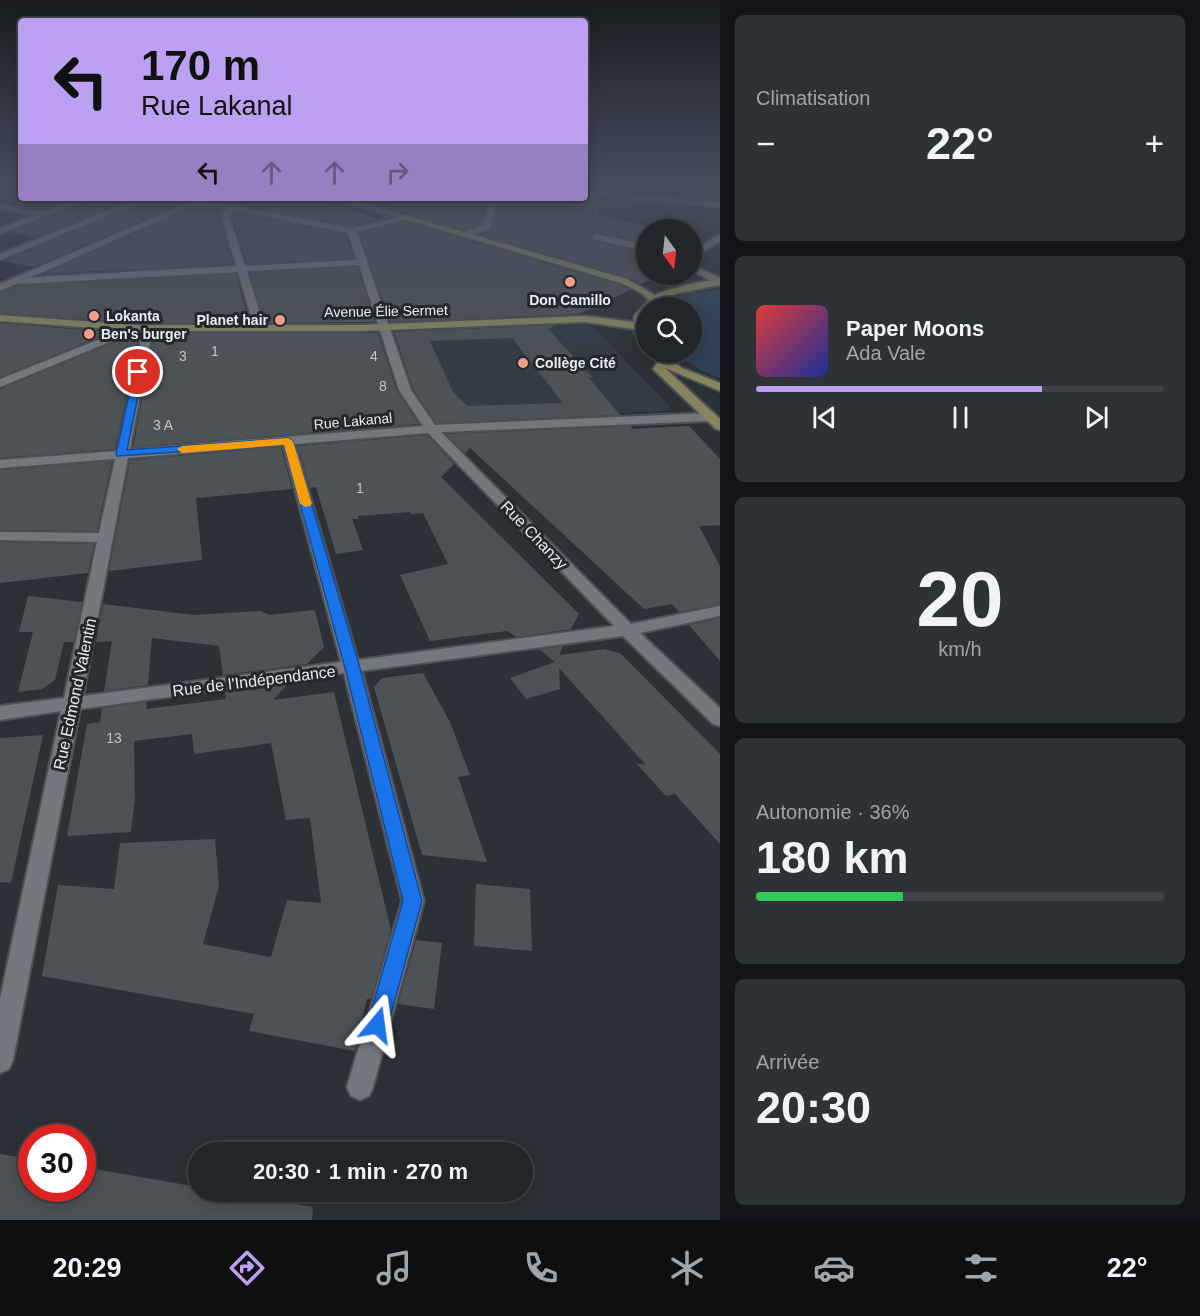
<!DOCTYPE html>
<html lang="fr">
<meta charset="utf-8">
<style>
:root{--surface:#222529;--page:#2e3135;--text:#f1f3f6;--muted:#a2a5a8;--line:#3f4246;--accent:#bca0f2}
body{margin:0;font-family:Helvetica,sans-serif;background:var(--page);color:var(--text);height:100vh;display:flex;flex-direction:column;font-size:22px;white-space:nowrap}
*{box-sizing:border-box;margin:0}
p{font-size:20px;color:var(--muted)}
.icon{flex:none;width:33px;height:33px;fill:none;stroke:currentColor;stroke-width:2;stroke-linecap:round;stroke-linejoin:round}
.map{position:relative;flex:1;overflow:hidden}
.side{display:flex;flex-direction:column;gap:15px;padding:15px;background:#131417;width:480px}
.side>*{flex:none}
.guide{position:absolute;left:18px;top:18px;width:570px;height:183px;border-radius:6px;box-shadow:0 3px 15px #0003,0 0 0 2px var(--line);background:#bca0f2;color:#111;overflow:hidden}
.needle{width:39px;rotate:165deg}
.tools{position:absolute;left:636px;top:219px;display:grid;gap:12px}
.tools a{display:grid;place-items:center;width:66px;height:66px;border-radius:50%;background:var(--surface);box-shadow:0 3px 15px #0003,0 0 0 2px var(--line);font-size:30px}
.speed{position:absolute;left:18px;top:1124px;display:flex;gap:12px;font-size:30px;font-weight:700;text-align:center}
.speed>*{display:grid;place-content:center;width:78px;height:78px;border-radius:50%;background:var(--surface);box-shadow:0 3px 15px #0003,0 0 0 2px var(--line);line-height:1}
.speed .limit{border:9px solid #d22;background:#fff;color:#111}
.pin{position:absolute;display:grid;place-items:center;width:51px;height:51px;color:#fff;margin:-26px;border:3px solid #fff;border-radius:50%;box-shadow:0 2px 6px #0007}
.me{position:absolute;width:66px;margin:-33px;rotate:16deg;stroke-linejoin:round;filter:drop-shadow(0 0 4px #0008)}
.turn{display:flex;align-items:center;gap:21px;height:126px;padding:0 24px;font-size:27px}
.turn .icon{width:78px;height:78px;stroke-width:2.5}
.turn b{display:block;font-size:42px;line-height:51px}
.lanes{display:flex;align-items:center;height:57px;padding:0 24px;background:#0003;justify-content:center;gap:30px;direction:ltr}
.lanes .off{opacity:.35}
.big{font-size:45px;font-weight:800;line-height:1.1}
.side .card{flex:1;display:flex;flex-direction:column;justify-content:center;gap:9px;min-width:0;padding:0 21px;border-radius:9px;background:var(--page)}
.side .dial{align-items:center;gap:0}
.dial b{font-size:78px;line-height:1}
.song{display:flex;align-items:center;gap:18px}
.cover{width:72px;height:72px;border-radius:9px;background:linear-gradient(135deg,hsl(0 70% 55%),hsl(230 70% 35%))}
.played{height:6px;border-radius:3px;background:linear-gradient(90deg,var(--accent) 70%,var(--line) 70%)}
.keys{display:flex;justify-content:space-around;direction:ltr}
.heat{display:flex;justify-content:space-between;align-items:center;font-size:33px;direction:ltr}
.charge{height:9px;border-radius:4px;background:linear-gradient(90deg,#34c759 36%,var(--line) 0)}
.trip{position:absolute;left:188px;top:1142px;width:345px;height:60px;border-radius:30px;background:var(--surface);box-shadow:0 3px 15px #0003,0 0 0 2px var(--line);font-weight:800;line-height:60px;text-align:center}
.menu{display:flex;height:96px;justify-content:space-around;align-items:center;background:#0e0f10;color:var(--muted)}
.menu .icon{width:42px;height:42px}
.menu .on{color:var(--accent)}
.menu b{font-size:27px;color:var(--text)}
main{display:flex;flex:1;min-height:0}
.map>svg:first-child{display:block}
.built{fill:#333c45}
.green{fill:#2e4156}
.building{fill:#4d5257;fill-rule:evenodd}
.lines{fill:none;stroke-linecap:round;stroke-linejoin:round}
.minor-casing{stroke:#4c5054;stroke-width:4}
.tertiary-casing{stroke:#4c5054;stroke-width:4}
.secondary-casing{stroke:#4c5054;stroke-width:4}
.minor{fill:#73787f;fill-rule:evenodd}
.tertiary{fill:#73787f;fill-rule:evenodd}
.secondary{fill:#85865f;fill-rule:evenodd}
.route{fill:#1a73e8;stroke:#114b97;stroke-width:1.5}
.slow{fill:#f59e0b}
.poi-dot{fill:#f49d8c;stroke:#23282d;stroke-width:2}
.labels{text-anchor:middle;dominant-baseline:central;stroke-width:6;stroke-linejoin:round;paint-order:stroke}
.far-poi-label{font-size:14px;font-weight:bold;fill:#e8ebef;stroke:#23282d;text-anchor:start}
.far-street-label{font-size:14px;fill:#e8ebef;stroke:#23282d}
.number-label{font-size:14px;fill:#c1c5c9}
.street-label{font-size:16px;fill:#e8ebef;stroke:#23282d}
</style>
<main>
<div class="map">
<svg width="720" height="1220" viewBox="0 0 720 1220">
<rect width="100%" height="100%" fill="#2d3137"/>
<path class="built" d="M 586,325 L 594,328 L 670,407 L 666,411 L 458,419 L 414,333 Z"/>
<path class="green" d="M 720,290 L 720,378 L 702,371 L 675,353 L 692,352 L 692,308 L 664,307 C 675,291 702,291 720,290 Z"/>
<path class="building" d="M 585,197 L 600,199 L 598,215 L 667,230 L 646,230 L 646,243 L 596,232 L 590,236 L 592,241 L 646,253 L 646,274 L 662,274 L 641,284 L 628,277 L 481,235 L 487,233 L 492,229 L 501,198 Z
M 97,198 L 133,198 L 34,238 L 10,232 Z
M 152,198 L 182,203 L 33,267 L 4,261 Z
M 213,198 L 310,198 L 379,219 L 383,215 L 389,217 L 352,226 L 211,200 Z
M 396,198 L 489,198 L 481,223 L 464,230 L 388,208 Z
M 199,205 L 222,210 L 219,216 L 233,264 L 43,274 Z
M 236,213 L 346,235 L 354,258 L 247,264 L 232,216 Z
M 405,222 L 620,285 L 630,290 L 579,314 L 390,322 L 360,234 Z
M 357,267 L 375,322 L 263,323 L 250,273 Z
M 236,274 L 249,323 L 135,323 L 0,313 L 0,293 L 17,286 Z
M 0,323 L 112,332 L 0,377 Z
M 556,325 L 548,329 L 592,377 L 588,377 L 620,415 L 436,423 L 413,389 L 394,332 ZM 512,338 L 563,403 L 467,406 L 453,392 L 430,341 Z
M 137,333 L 140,333 L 115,449 L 0,458 L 0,389 Z
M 154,333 L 378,333 L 397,391 L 419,424 L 133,447 Z
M 631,426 L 632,429 L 689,426 L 720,459 L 720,525 L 699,526 L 720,566 L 720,604 L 679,612 L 672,604 L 644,609 L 470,448 L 465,453 L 446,434 Z
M 427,435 L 454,464 L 441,477 L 579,614 L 571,629 L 517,637 L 507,631 L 430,641 L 400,575 L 448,564 L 423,513 L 411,514 L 410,512 L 358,516 L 359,519 L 352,519 L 363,550 L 336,554 L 316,487 L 310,488 L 298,446 Z
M 281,447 L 292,489 L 196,498 L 202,560 L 109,571 L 130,460 Z
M 112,461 L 97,531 L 0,530 L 0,470 Z
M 0,542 L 94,544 L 88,573 L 0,583 Z
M 28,596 L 82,602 L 74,642 L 64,642 L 55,680 L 42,689 L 18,692 L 33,632 L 19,632 Z
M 103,604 L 194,615 L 261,611 L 269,615 L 315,610 L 324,647 L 307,664 L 223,675 L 219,646 L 152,638 L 148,685 L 104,691 L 112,641 L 96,642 Z
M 720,618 L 720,661 L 689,625 Z
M 563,646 L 559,655 L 605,649 L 621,654 L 720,754 L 720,844 L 675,794 L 666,796 L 636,763 L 646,765 L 559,668 L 560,689 L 526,699 L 510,678 L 555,662 L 539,649 Z
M 423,673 L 450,722 L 470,775 L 458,777 L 487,862 L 422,855 L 374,687 L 382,678 Z
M 289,683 L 273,700 L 334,692 L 391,930 L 371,999 L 367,999 L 355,1051 L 249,1031 L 254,1014 L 42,976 L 58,885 L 114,889 L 120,843 L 215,839 L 219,886 L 203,944 L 271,957 L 287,900 L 321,903 L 310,818 L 286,820 L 271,743 L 194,754 L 192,734 L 134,741 L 135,799 L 131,832 L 67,836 L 87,724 L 100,722 L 102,708 L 147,702 L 146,709 L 226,699 L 225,692 Z
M 43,735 L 11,883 L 0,882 L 0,738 Z
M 476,884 L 530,889 L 532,951 L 474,946 Z
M 416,940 L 442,943 L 434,1009 L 398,1004 Z
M 0,1154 L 32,1159 L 32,1188 L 82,1188 L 82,1167 L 198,1187 L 198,1191 L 221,1191 L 313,1207 L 312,1220 L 0,1220 Z"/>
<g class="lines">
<g class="minor-casing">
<path id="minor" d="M 585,191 L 720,203 L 720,207 L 585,195 Z
M 80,198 L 91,198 L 0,234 L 0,228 L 33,216 L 0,209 L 0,205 L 42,212 Z
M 139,198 L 150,198 L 0,260 L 0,254 Z
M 175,198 L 191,198 L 352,228 L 408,215 L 408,219 L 357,232 L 411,390 L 435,425 L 710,413 L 716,417 L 710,421 L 441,432 L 631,624 L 720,606 L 720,616 L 640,633 L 720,708 L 720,726 L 713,724 L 623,636 L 362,671 L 424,901 L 373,1087 L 369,1096 L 360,1100 L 351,1096 L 347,1087 L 402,901 L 344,673 L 80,709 L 13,1060 L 9,1069 L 0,1073 L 0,999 L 61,711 L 0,720 L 0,706 L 64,698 L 97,542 L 0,540 L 0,532 L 99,533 L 115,459 L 0,468 L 0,460 L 117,451 L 143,328 L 148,325 L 153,328 L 130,449 L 423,426 L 399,390 L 359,265 L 247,271 L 262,320 L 259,329 L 255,330 L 250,327 L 252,320 L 238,272 L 19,284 L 14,281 L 19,278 L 236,266 L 221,215 L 226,209 ZM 236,211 L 348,233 L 357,260 L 245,266 L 229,215 ZM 428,433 L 614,626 L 358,660 L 295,444 ZM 283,445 L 341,662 L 83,696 L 128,458 Z
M 362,198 L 382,198 L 351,204 L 347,202 Z
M 491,198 L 499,198 L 490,228 L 487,231 L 464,236 L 464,232 L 483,225 Z
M 596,234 L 646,245 L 646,251 L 593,239 L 592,237 Z
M 720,234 L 720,241 L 692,259 L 692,252 Z
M 692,265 L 720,278 L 720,285 L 692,271 Z
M 135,325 L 139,326 L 139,330 L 0,387 L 0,379 Z"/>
</g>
<g class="tertiary-casing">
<path id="tertiary" d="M 199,198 L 210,198 L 0,291 L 0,284 Z"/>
</g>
<g class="secondary-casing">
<path id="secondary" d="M 332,198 L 345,198 L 627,279 L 655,295 C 676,286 697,282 720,279 L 720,285 L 678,293 L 646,308 L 644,328 L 646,334 L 646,347 L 641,344 L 633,329 L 585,322 L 361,331 L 135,331 L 0,321 L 0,315 L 135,325 L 361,325 L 585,316 L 634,322 L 634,316 L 649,300 L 640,292 L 621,283 Z
M 659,352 L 682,368 L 720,383 L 720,391 L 665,368 L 720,419 L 720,430 L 716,429 L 655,371 L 653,369 L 658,362 L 650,355 L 652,353 Z"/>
</g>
<use href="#minor" class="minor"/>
<use href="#tertiary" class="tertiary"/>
<use href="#secondary" class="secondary"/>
</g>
<linearGradient id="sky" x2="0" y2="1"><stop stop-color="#191b1e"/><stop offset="0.52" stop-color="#464e5e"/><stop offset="1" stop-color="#464e5e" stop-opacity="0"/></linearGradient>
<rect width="720" height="359" fill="url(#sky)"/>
<path class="route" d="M 138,369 L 143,372 L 127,450 L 288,438 L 293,441 L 360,668 L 422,901 L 388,1025 L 385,1032 L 377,1035 L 370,1032 L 367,1025 L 403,901 L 345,668 L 284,445 L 117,456 L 116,454 L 134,372 Z"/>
<path class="slow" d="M 288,438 L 293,441 L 312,504 L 310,506 L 306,507 L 300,504 L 284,445 L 182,453 L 177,449 L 182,446 Z"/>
<g class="poi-dot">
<circle cx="570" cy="282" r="6"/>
<circle cx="94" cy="316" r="6"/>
<circle cx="280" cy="320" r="6"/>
<circle cx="89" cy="334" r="6"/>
<circle cx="523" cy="363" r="6"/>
</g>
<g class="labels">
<g class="far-poi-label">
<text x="570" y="300" text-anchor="middle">Don Camillo</text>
<text x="106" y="316">Lokanta</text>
<text x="268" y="320" text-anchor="end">Planet hair</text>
<text x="101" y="334">Ben's burger</text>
<text x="535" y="363">Collège Cité</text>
</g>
<g class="far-street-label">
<text transform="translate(386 311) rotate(-1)">Avenue Élie Sermet</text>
<text transform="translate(353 421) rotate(-5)">Rue Lakanal</text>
</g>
<g class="number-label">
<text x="215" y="351">1</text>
<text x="183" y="356">3</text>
<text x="374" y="356">4</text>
<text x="383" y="386">8</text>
<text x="163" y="425">3 A</text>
<text x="360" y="488">1</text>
<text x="114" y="738">13</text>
</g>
<g class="street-label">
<text transform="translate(534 535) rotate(46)">Rue Chanzy</text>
<text transform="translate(254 681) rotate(-7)">Rue de l'Indépendance</text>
<text transform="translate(75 694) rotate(-78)">Rue Edmond Valentin</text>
</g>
</g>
</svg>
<div class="tools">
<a><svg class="needle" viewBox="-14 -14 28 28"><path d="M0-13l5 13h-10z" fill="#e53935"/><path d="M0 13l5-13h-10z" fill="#a2a5a8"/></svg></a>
<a><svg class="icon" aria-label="search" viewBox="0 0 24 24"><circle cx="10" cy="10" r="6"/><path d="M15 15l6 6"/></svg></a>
</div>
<div class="speed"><div class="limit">30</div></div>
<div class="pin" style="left:138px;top:372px;background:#d93025"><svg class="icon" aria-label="arrive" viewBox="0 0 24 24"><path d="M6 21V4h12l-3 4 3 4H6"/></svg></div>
<svg class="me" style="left:377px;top:1025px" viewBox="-20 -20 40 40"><path d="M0-17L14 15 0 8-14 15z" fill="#1a73e8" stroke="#fff" stroke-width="4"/></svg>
<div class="trip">20:30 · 1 min · 270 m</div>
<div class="guide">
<div class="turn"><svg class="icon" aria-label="left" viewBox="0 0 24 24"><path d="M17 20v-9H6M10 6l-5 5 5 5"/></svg><div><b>170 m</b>Rue Lakanal</div></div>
<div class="lanes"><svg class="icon" aria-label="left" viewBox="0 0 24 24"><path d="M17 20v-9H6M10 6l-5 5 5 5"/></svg><svg class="icon off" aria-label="ahead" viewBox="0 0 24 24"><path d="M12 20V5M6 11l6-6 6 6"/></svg><svg class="icon off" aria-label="ahead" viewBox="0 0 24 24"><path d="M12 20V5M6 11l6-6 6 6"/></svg><svg class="icon off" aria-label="right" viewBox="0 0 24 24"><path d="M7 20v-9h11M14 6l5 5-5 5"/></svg></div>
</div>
</div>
<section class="side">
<div class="card"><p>Climatisation</p>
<div class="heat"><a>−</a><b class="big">22°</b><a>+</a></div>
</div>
<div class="card">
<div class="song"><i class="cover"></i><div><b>Paper Moons</b><p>Ada Vale</p></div></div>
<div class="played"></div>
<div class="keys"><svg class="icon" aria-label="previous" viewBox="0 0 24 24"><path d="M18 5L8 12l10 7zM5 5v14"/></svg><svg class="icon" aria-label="pause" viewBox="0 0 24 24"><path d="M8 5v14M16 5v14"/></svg><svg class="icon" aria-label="next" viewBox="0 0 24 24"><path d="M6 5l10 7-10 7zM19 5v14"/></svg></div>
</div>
<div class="card dial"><b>20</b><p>km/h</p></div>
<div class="card"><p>Autonomie · 36%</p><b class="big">180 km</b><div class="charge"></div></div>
<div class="card"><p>Arrivée</p><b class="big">20:30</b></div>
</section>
</main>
<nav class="menu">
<b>20:29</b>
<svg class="icon on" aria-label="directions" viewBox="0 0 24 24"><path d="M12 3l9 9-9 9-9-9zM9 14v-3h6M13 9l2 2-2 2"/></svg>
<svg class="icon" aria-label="music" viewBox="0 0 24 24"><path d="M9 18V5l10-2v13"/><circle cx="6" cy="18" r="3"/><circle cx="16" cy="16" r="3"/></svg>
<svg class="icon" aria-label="phone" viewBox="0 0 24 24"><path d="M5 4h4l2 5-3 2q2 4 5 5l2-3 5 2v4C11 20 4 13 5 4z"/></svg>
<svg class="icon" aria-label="climate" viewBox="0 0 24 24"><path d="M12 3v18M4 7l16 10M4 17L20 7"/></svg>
<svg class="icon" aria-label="car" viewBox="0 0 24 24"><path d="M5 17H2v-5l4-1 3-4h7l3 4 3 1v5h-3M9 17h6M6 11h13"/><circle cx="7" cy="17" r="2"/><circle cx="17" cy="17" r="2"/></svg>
<svg class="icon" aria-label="filters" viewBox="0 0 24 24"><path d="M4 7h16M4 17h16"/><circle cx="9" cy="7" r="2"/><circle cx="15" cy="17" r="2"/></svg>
<b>22°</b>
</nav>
